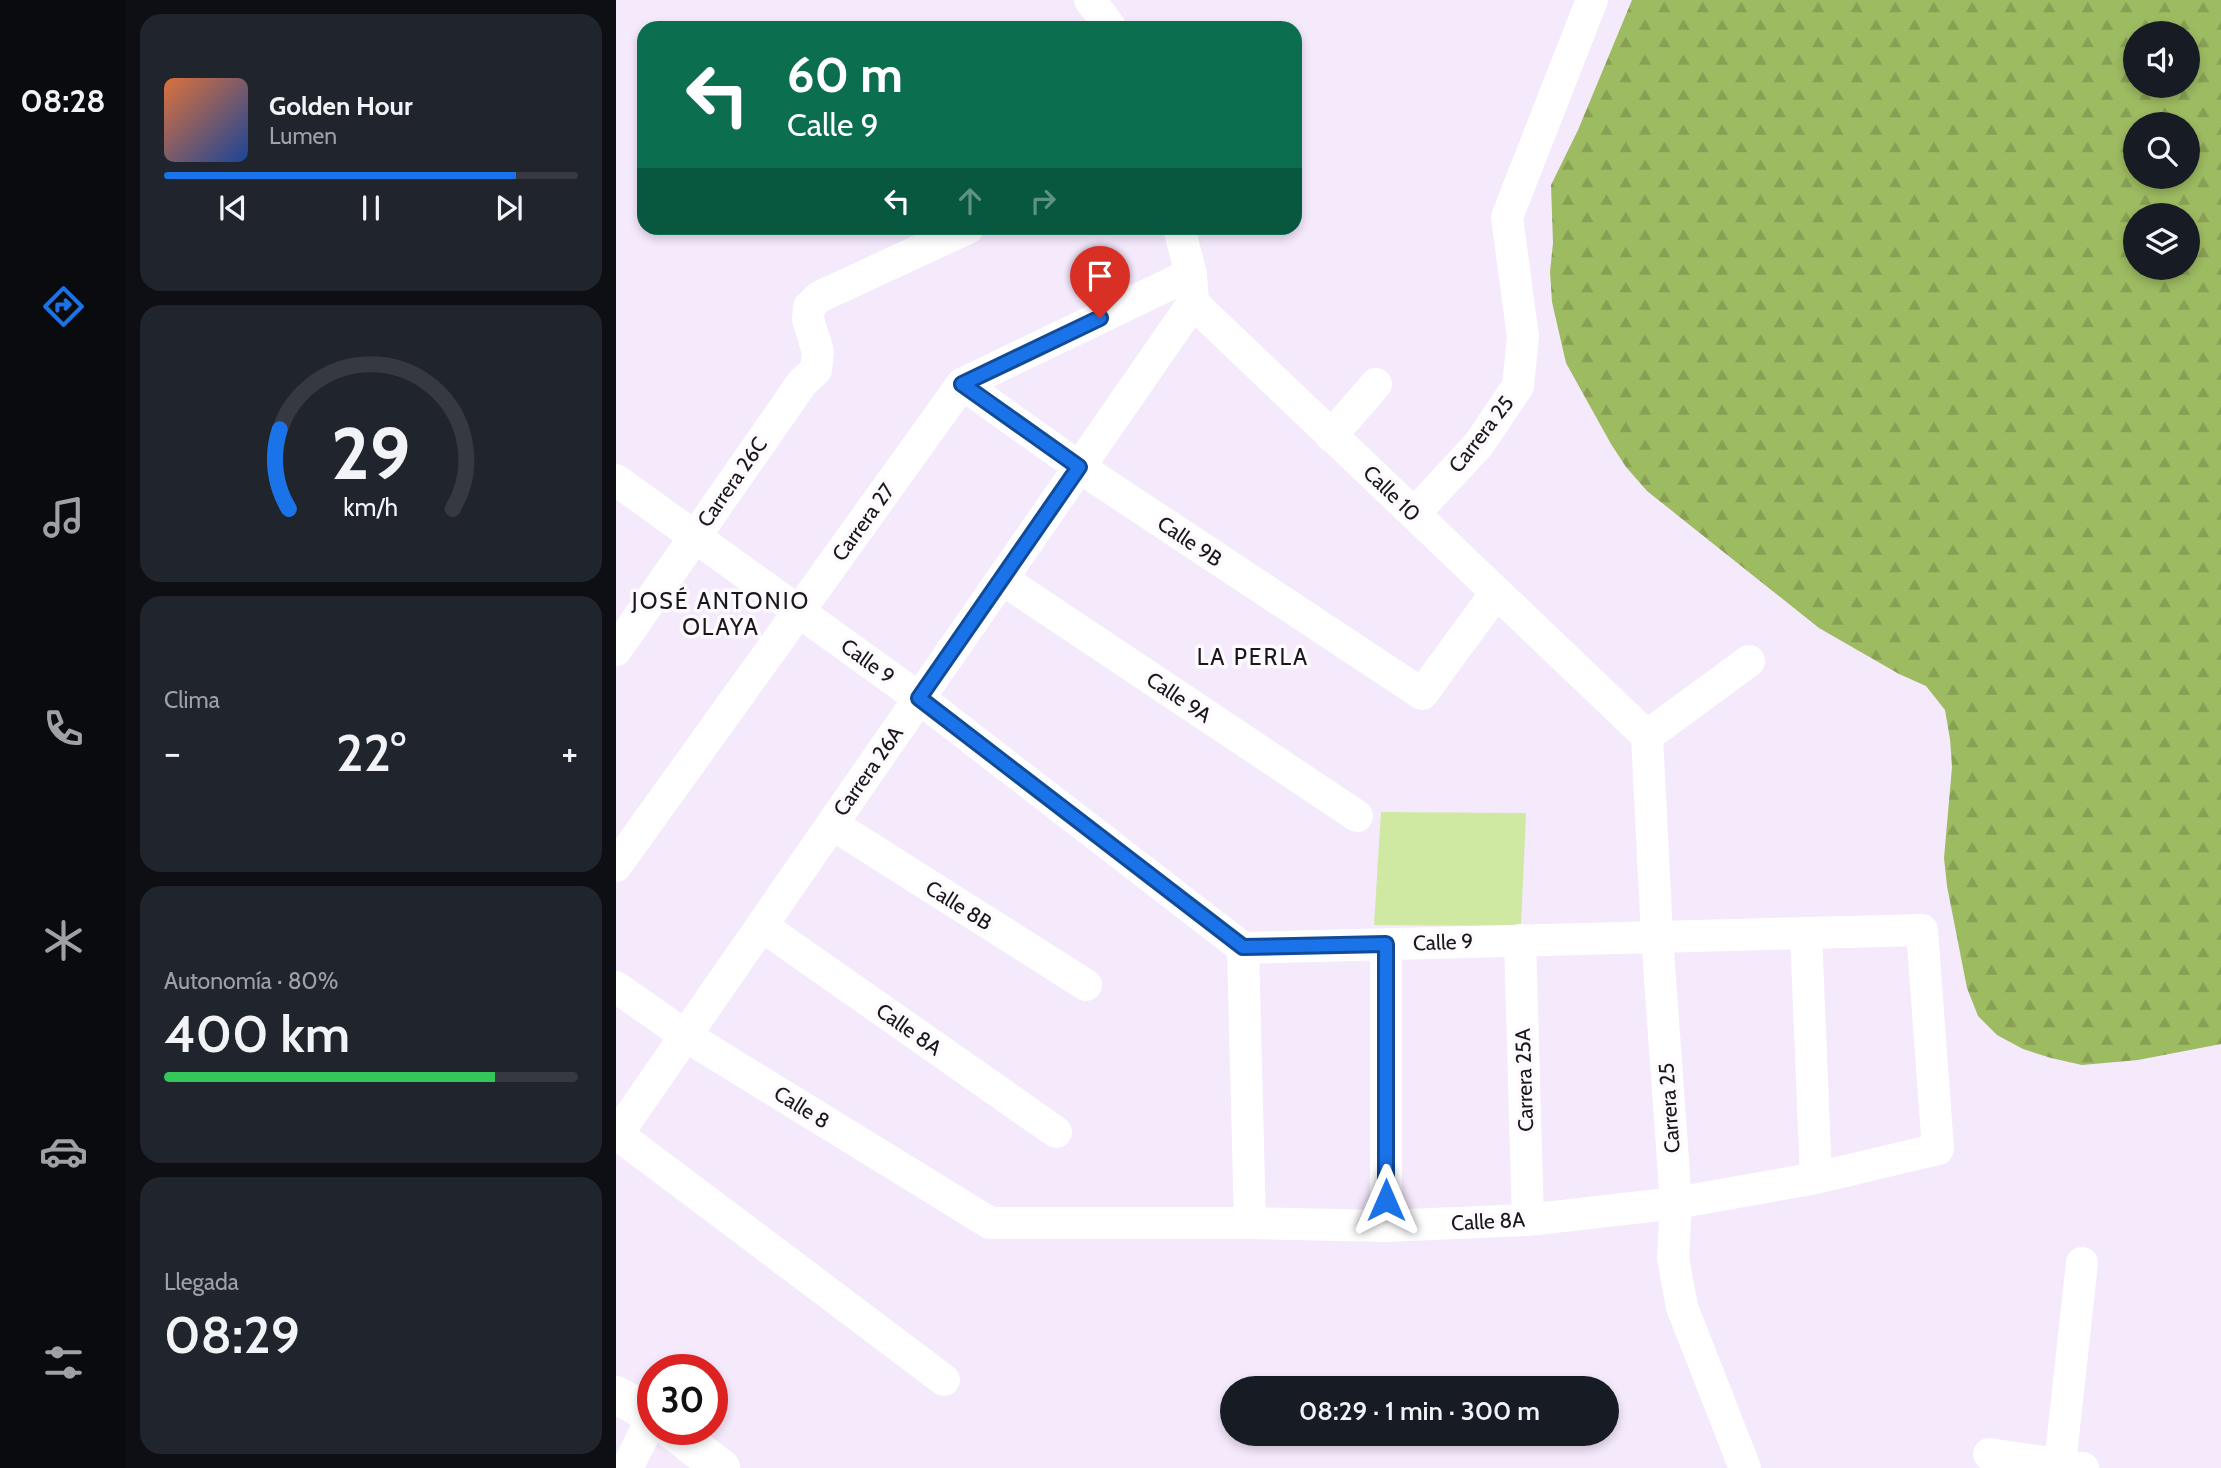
<!DOCTYPE html>
<html lang="es">
<meta charset="utf-8">
<style>
:root{--surface:#171b24;--page:#20242c;--text:#f1f3f6;--muted:#9ea1a6;--line:#363941;--accent:#1a73e8}
body{margin:0;font-family:Cabin,sans-serif;background:var(--page);color:var(--text);height:100vh;display:flex;flex-direction:column;font-size:26px;white-space:nowrap}
*{box-sizing:border-box;margin:0}
p{font-size:23px;color:var(--muted)}
.icon{flex:none;width:38px;height:38px;fill:none;stroke:currentColor;stroke-width:2;stroke-linecap:round;stroke-linejoin:round}
.map{position:relative;flex:1;overflow:hidden}
.details{display:flex;flex-direction:column;gap:14px;padding:14px;background:#0d0f14;width:490px}
.details>*{flex:none}
.top-card{position:absolute;left:21px;top:21px;width:665px;height:214px;border-radius:21px;box-shadow:0 4px 10px #0003;background:#0b6e4f;color:#fff;overflow:hidden}
.fabs{position:absolute;left:1507px;top:21px;display:grid;gap:14px}
.fabs a{display:grid;place-items:center;width:77px;height:77px;border-radius:50%;background:var(--surface);box-shadow:0 4px 10px #0003;font-size:35px}
.speed{position:absolute;left:21px;top:1354px;display:flex;gap:14px;font-size:35px;font-weight:700;text-align:center}
.speed>*{display:grid;place-content:center;width:91px;height:91px;border-radius:50%;background:var(--surface);box-shadow:0 4px 10px #0003;line-height:1}
.speed .limit{border:10px solid #d22;background:#fff;color:#111}
.pin{position:absolute;display:grid;place-items:center;width:60px;height:60px;color:#fff;margin:-72px -30px;border-radius:50% 50% 50% 0;rotate:-45deg;box-shadow:0 0 7px #0007}
.pin .icon{rotate:45deg}
.me{position:absolute;width:77px;margin:-38px;rotate:0deg;stroke-linejoin:round;filter:drop-shadow(0 0 5px #0008)}
.turn{display:flex;align-items:center;gap:24px;height:147px;padding:0 35px;font-size:32px}
.turn .icon{width:91px;height:91px;stroke-width:2.5}
.turn b{display:block;font-size:49px;line-height:60px}
.lanes{display:flex;align-items:center;height:66px;padding:0 35px;background:#0003;justify-content:center;gap:35px;direction:ltr}
.lanes .off{opacity:.35}
.big{font-size:52px;font-weight:600;line-height:1.1}
.details .tile{flex:1;display:flex;flex-direction:column;justify-content:center;gap:10px;min-width:0;padding:0 24px;border-radius:21px;background:var(--page)}
.details .dial{align-items:center;gap:0}
.dial svg{height:182px;overflow:visible;fill:none;stroke:var(--line);stroke-width:7;stroke-linecap:round;text-anchor:middle}
.dial text{fill:var(--text);stroke:none}
.song{display:flex;align-items:center;gap:21px}
.cover{width:84px;height:84px;border-radius:10px;background:linear-gradient(135deg,hsl(20 70% 55%),hsl(220 70% 35%))}
.played{height:7px;border-radius:4px;background:linear-gradient(90deg,var(--accent) 85%,var(--line) 85%)}
.keys{display:flex;justify-content:space-around;direction:ltr}
.heat{display:flex;justify-content:space-between;align-items:center;font-size:38px;direction:ltr}
.charge{height:10px;border-radius:5px;background:linear-gradient(90deg,#34c759 80%,var(--line) 0)}
.trip{position:absolute;left:604px;top:1376px;width:399px;height:70px;border-radius:35px;background:var(--surface);box-shadow:0 4px 10px #0003;font-weight:600;line-height:70px;text-align:center}
main{display:flex;flex:1;min-height:0}
.menu{display:flex;flex-direction:column;width:126px;justify-content:space-around;align-items:center;background:#090b0e;color:var(--muted)}
.menu .icon{width:49px;height:49px}
.menu .current{color:var(--accent)}
.menu b{font-size:32px;color:var(--text)}
.map>svg:first-child{display:block}
.forest{fill:url(#forest-firs);fill-rule:evenodd}
.pitch{fill:#cfe9a3}
.lines{fill:none;stroke-linecap:round;stroke-linejoin:round}
.street{stroke:#fff;stroke-width:32}
.primary{stroke:#fff;stroke-width:38}
.route-casing{stroke:#114b97;stroke-width:18}
.route{stroke:#1a73e8;stroke-width:12}
.labels{text-anchor:middle;dominant-baseline:central;stroke-width:7;stroke-linejoin:round;paint-order:stroke}
.street-label{font-size:21px;fill:#1a161c;stroke:#fdfafe}
.neighbourhood-label{font-size:23px;letter-spacing:2px;fill:#1a161c;stroke:#fdfafe}
</style>
<main>
<nav class="menu">
<b>08:28</b>
<svg class="icon current" aria-label="directions" viewBox="0 0 24 24"><path d="M12 3l9 9-9 9-9-9zM9 14v-3h6M13 9l2 2-2 2"/></svg>
<svg class="icon" aria-label="music" viewBox="0 0 24 24"><path d="M9 18V5l10-2v13"/><circle cx="6" cy="18" r="3"/><circle cx="16" cy="16" r="3"/></svg>
<svg class="icon" aria-label="phone" viewBox="0 0 24 24"><path d="M5 4h4l2 5-3 2q2 4 5 5l2-3 5 2v4C11 20 4 13 5 4z"/></svg>
<svg class="icon" aria-label="climate" viewBox="0 0 24 24"><path d="M12 3v18M4 7l16 10M4 17L20 7"/></svg>
<svg class="icon" aria-label="car" viewBox="0 0 24 24"><path d="M5 17H2v-5l4-1 3-4h7l3 4 3 1v5h-3M9 17h6M6 11h13"/><circle cx="7" cy="17" r="2"/><circle cx="17" cy="17" r="2"/></svg>
<svg class="icon" aria-label="filters" viewBox="0 0 24 24"><path d="M4 7h16M4 17h16"/><circle cx="9" cy="7" r="2"/><circle cx="15" cy="17" r="2"/></svg>
</nav>
<section class="details">
<div class="tile">
<div class="song"><i class="cover"></i><div><b>Golden Hour</b><p>Lumen</p></div></div>
<div class="played"></div>
<div class="keys"><svg class="icon" aria-label="previous" viewBox="0 0 24 24"><path d="M18 5L8 12l10 7zM5 5v14"/></svg><svg class="icon" aria-label="pause" viewBox="0 0 24 24"><path d="M8 5v14M16 5v14"/></svg><svg class="icon" aria-label="next" viewBox="0 0 24 24"><path d="M6 5l10 7-10 7zM19 5v14"/></svg></div>
</div>
<div class="tile dial"><svg viewBox="0 0 100 80">
<path d="M14 69A42 42 0 1 1 86 69"/>
<path d="M14 69A42 42 0 0 1 10 34" stroke="#1a73e8"/>
<text x="50" y="56" font-size="32" font-weight="700">29</text>
<text x="50" y="72" font-size="11">km/h</text>
</svg></div>
<div class="tile"><p>Clima</p>
<div class="heat"><a>−</a><b class="big">22°</b><a>+</a></div>
</div>
<div class="tile"><p>Autonomía · 80%</p><b class="big">400 km</b><div class="charge"></div></div>
<div class="tile"><p>Llegada</p><b class="big">08:29</b></div>
</section>
<div class="map">
<svg width="1605" height="1468" viewBox="0 0 1605 1468">
<defs>
<pattern id="forest-firs" width="22" height="20" patternUnits="userSpaceOnUse" patternTransform="scale(1.75)"><rect width="22" height="20" fill="#9dbb61"/><path d="M5 1l3.5 6h-7zM16 11l3.5 6h-7z" fill="#87a054"/></pattern>
</defs>
<rect width="100%" height="100%" fill="#f5e9fc"/>
<path class="forest" d="M 1016,0 L 1605,0 L 1605,1044 L 1522,1060 L 1466,1065 L 1435,1058 L 1407,1049 L 1381,1035 L 1362,1016 L 1351,988 L 1331,886 L 1328,858 L 1336,767 L 1334,739 L 1329,710 L 1310,686 L 1283,674 L 1203,628 L 1031,491 L 1010,467 L 995,444 L 950,363 L 936,302 L 934,272 L 937,243 L 935,185 L 962,130 ZM 1519,33 L 1572,33 L 1572,86 L 1519,86 ZM 1519,124 L 1572,124 L 1572,177 L 1519,177 ZM 1519,215 L 1572,215 L 1572,268 L 1519,268 Z"/>
<path class="pitch" d="M 765,812 L 910,813 L 905,926 L 758,925 Z"/>
<g class="lines">
<path class="street" d="M 474,0 L 495,28
M 563,228 L 575,274 L 577,303 L 1031,736
M 346,384 L 463,467 L 806,694 L 880,593
M 715,436 L 760,384
M 0,480 L 303,698 L 627,948 L 1306,930 L 1322,1149 L 1200,1178 L 1060,1203 L 912,1220 L 770,1226 L 634,1223 L 374,1223 L 70,1036 L 0,987
M 798,514 L 863,444 L 902,386 L 907,337 L 891,217 L 976,0
M 386,579 L 741,816
M 0,650 L 186,383 L 200,370 L 202,352 L 192,319 L 193,307 L 203,297 L 352,228
M 1031,736 L 1041,936 L 1060,1203 L 1057,1258 L 1066,1307 L 1129,1468
M 1031,736 L 1133,661
M 216,824 L 470,985
M 0,866 L 346,384 L 575,274
M 146,926 L 440,1132
M 1190,933 L 1200,1178
M 904,940 L 912,1220
M 770,944 L 770,1226
M 627,948 L 634,1223
M 1,1134 L 328,1380
M 0,1136 L 577,303
M 1373,1454 L 1467,1468
M 1444,1464 L 1466,1263
M 11,1468 L 37,1416"/>
<path class="primary" d="M 0,1395 L 37,1415
M 56,1430 L 105,1468"/>
</g>
<g class="lines">
<g class="route-casing">
<path id="route" d="M 484,318 L 346,384 L 463,467 L 303,698 L 627,947 L 770,944 L 770,1200"/>
</g>
<use href="#route" class="route"/>
</g>
<g class="labels">
<g class="street-label">
<text transform="translate(865 434) rotate(-52)">Carrera 25</text>
<text transform="translate(116 482) rotate(-55)">Carrera 26C</text>
<text transform="translate(776 493) rotate(44)">Calle 10</text>
<text transform="translate(247 522) rotate(-54)">Carrera 27</text>
<text transform="translate(574 541) rotate(34)">Calle 9B</text>
<text transform="translate(252 661) rotate(36)">Calle 9</text>
<text transform="translate(563 697) rotate(34)">Calle 9A</text>
<text transform="translate(252 771) rotate(-55)">Carrera 26A</text>
<text transform="translate(343 905) rotate(32)">Calle 8B</text>
<text transform="translate(827 942) rotate(-2)">Calle 9</text>
<text transform="translate(293 1029) rotate(35)">Calle 8A</text>
<text transform="translate(908 1080) rotate(-92)">Carrera 25A</text>
<text transform="translate(186 1107) rotate(32)">Calle 8</text>
<text transform="translate(1053 1108) rotate(-94)">Carrera 25</text>
<text transform="translate(872 1221) rotate(-3)">Calle 8A</text>
</g>
<g class="neighbourhood-label">
<text x="105" y="601">JOSÉ ANTONIO<tspan x="105" dy="26">OLAYA</tspan></text>
<text x="637" y="657">LA PERLA</text>
</g>
</g>
</svg>
<div class="fabs">
<a><svg class="icon" aria-label="sound" viewBox="0 0 24 24"><path d="M4 9h4l5-4v14l-5-4H4zM17 9q2 3 0 6"/></svg></a>
<a><svg class="icon" aria-label="search" viewBox="0 0 24 24"><circle cx="10" cy="10" r="6"/><path d="M15 15l6 6"/></svg></a>
<a><svg class="icon" aria-label="layers" viewBox="0 0 24 24"><path d="M12 4l9 5-9 5-9-5zM3 14l9 5 9-5"/></svg></a>
</div>
<div class="speed"><div class="limit">30</div></div>
<div class="pin" style="left:484px;top:318px;background:#d93025"><svg class="icon" aria-label="arrive" viewBox="0 0 24 24"><path d="M6 21V4h12l-3 4 3 4H6"/></svg></div>
<svg class="me" style="left:770px;top:1200px" viewBox="-20 -20 40 40"><path d="M0-17L14 15 0 8-14 15z" fill="#1a73e8" stroke="#fff" stroke-width="4"/></svg>
<div class="trip">08:29 · 1 min · 300 m</div>
<div class="top-card">
<div class="turn"><svg class="icon" aria-label="left" viewBox="0 0 24 24"><path d="M17 20v-9H6M10 6l-5 5 5 5"/></svg><div><b>60 m</b>Calle 9</div></div>
<div class="lanes"><svg class="icon" aria-label="left" viewBox="0 0 24 24"><path d="M17 20v-9H6M10 6l-5 5 5 5"/></svg><svg class="icon off" aria-label="ahead" viewBox="0 0 24 24"><path d="M12 20V5M6 11l6-6 6 6"/></svg><svg class="icon off" aria-label="right" viewBox="0 0 24 24"><path d="M7 20v-9h11M14 6l5 5-5 5"/></svg></div>
</div>
</div>
</main>
